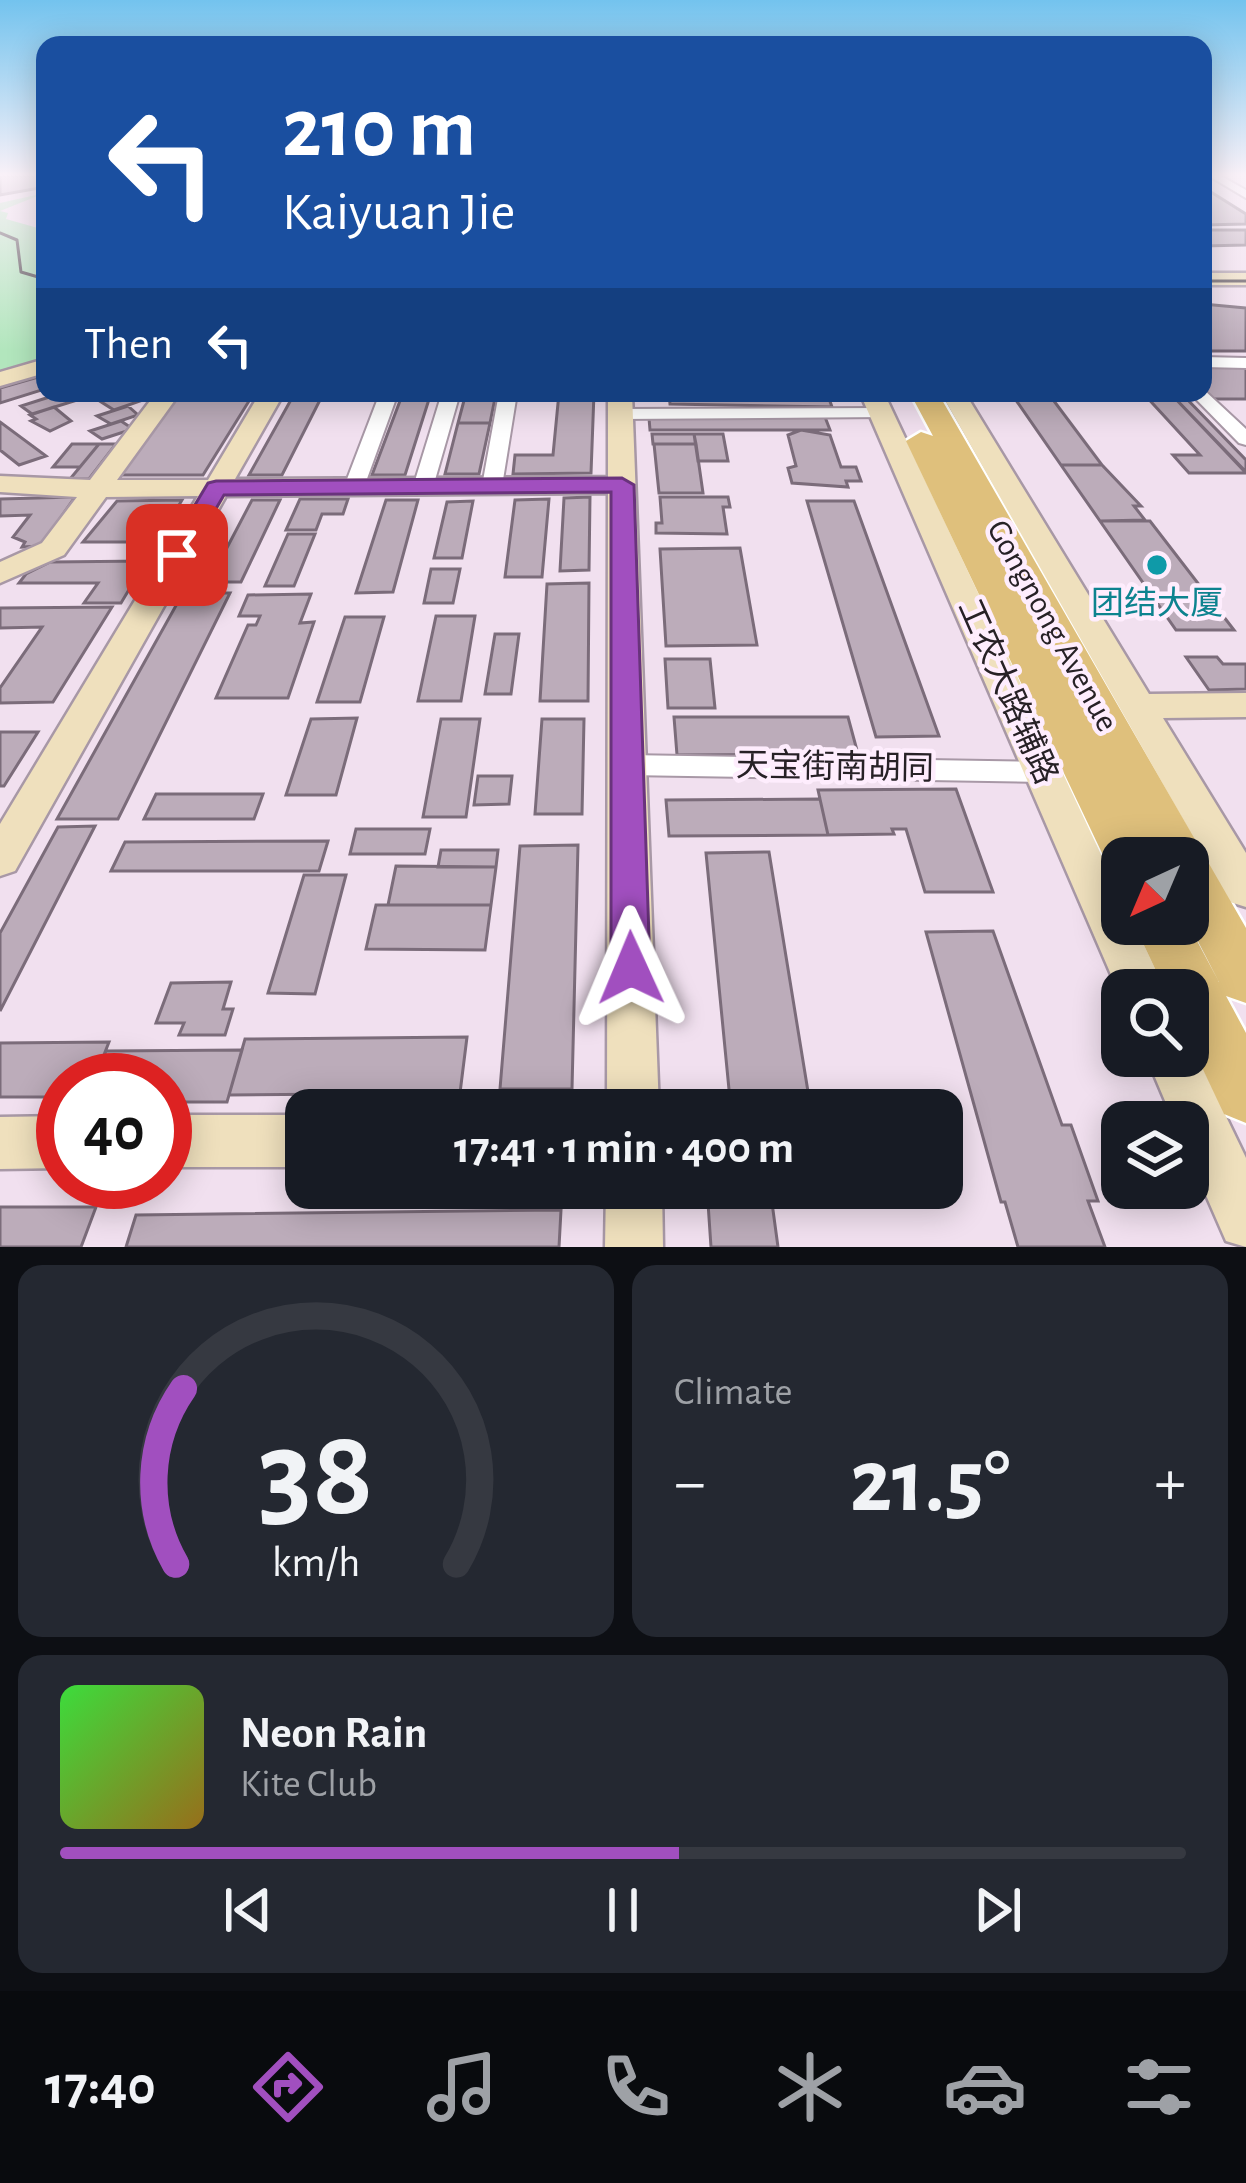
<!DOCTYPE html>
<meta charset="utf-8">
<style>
:root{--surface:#171b24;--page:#242831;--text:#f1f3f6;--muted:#9ea1a6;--line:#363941;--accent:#a14fbf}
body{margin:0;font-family:"Alegreya Sans","Noto Sans SC",sans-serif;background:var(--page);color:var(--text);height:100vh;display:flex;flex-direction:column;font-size:45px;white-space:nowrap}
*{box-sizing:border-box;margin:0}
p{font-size:39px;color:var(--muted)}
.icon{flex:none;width:66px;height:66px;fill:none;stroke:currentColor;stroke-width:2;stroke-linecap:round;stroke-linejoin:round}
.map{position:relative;height:1247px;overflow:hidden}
.drawer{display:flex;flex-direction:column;gap:18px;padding:18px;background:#0d0f14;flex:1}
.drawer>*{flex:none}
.banner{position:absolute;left:36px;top:36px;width:1176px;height:366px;border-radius:24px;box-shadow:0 6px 30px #0003;background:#1a4fa0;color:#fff;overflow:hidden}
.needle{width:78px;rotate:224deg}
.controls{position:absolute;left:1101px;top:837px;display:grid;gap:24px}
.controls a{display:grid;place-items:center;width:108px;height:108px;border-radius:24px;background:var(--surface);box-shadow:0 6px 30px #0003;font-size:60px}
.speed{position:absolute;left:36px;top:1053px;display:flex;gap:24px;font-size:60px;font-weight:700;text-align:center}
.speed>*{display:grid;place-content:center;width:156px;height:156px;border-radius:50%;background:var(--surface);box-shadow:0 6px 30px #0003;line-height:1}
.speed .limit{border:18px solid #d22;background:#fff;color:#111}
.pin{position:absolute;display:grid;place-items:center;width:102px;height:102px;color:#fff;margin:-51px;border-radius:24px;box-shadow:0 6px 18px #0006}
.me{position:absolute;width:132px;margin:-66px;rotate:359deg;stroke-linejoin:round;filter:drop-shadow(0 0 9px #0008)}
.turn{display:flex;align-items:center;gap:42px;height:252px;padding:0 48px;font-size:54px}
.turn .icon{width:156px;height:156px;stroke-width:2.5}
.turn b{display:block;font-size:84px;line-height:102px}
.then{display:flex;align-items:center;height:114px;padding:0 48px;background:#0003;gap:24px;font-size:45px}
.big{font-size:90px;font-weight:700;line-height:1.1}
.drawer .card{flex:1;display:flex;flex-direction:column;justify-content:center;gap:18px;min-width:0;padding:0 42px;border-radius:24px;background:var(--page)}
.drawer .dial{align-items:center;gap:0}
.dial svg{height:312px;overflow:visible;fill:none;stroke:var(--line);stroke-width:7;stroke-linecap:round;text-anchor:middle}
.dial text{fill:var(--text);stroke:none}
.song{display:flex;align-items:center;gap:36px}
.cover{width:144px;height:144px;border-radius:18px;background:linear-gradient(135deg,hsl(120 70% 55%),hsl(40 70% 35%))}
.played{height:12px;border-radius:6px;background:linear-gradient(90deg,var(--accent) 55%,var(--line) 55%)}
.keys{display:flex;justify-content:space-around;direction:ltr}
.heat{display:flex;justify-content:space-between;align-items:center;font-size:66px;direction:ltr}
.drawer .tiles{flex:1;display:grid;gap:18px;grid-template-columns:1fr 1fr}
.card:last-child{grid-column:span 2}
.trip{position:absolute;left:285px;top:1089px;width:678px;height:120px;border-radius:24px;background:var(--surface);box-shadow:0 6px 30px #0003;font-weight:700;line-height:120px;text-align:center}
.tabs{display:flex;height:192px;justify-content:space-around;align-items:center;background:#090b0e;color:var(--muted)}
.tabs .icon{width:84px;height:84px}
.tabs .selected{color:var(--accent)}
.tabs b{font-size:54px;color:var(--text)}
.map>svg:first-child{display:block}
.green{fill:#b2e6bd}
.building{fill:#bcacba;stroke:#7b6c7a;stroke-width:3}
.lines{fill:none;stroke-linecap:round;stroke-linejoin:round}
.street-casing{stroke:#a898a6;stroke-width:4}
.secondary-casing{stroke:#a898a6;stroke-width:5}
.primary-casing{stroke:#fff;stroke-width:5}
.street{fill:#fff;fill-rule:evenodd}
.secondary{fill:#efe0bd;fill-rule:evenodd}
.primary{fill:#dfc07c;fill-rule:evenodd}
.tram{stroke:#4a4249;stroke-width:3}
.route{fill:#a14fbf;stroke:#69337c;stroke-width:3}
.culture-dot{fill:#0f9aa8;stroke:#feedfd;stroke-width:4.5}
.labels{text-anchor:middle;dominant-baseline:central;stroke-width:9;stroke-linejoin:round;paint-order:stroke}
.culture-label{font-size:33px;fill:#0d838f;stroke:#feedfd}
.street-label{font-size:33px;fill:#272126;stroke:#feedfd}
</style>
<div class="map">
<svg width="1246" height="1247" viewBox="0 0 1246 1247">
<rect width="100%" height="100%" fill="#f1e0ef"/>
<path class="green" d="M 45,193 L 0,211 L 8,213 L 6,219 L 45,230 L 45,359 L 0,373 L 0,203 Z"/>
<path class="building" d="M 0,176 L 45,176 L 45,187 L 0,195 Z
M 1203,187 L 1246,214 L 1246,224 L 1203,225 Z
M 1203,230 L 1246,230 L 1246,245 L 1203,246 Z
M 1203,304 L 1246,308 L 1246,351 L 1203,351 Z
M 1203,366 L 1246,366 L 1246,399 L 1213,399 L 1203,390 Z
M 45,375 L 45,389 L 0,403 L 0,388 Z
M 62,393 L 74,401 L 32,414 L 21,406 Z
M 87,393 L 131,393 L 143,400 L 114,410 Z
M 177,393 L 254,393 L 203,475 L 116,475 Z
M 403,393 L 431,393 L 405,475 L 372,475 Z
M 466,393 L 496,393 L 490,423 L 458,423 Z
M 559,393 L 594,393 L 591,473 L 513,474 L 515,455 L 553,455 Z
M 669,393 L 827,393 L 832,407 L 670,404 Z
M 1011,393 L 1048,393 L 1102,465 L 1061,465 Z
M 1143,393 L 1170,393 L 1246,473 L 1189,473 L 1173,455 L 1200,455 Z
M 1170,393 L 1181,393 L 1246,460 L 1246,472 Z
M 292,398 L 321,398 L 282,475 L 249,475 Z
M 128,406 L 138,415 L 111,424 L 97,416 Z
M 54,407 L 71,421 L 50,431 L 31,421 L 36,419 L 30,415 Z
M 769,417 L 825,417 L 830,430 L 650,430 L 649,418 Z
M 121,421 L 133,429 L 102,439 L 90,431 Z
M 0,422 L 46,456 L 19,465 L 0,450 Z
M 458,423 L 490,423 L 479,474 L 445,474 Z
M 801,430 L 830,435 L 841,467 L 856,467 L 861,481 L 846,481 L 848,487 L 792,483 L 788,468 L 796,466 L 788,435 Z
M 652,434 L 694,434 L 696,444 L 653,444 Z
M 694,434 L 723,434 L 728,461 L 698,461 Z
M 72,444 L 99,444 L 80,467 L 53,467 Z
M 99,444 L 116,444 L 89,479 L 70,479 Z
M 654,444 L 696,444 L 703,493 L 659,493 Z
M 1061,465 L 1102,465 L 1141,506 L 1134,506 L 1145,520 L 1100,521 Z
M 75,497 L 41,546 L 22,547 L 25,542 L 13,537 L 30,515 L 0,516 L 0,499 Z
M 590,497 L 589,570 L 560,571 L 564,498 Z
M 660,497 L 728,497 L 730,507 L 723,507 L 727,534 L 656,533 L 656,523 L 662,523 Z
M 300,499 L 348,499 L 343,514 L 322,514 L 316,530 L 286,530 Z
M 549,499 L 542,577 L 505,577 L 515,500 Z
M 182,500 L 157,542 L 83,542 L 117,501 Z
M 252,500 L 280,500 L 241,582 L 209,582 Z
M 386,500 L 418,500 L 393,592 L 356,593 Z
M 473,501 L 462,558 L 434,558 L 447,502 Z
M 807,501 L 854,501 L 939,736 L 876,737 Z
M 1100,521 L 1150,521 L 1234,630 L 1176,630 Z
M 288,534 L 315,534 L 294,586 L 265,586 Z
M 740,548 L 757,645 L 666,646 L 660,549 Z
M 146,561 L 121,603 L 84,603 L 98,583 L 19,583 L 26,574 L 50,562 Z
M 431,569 L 460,569 L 453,603 L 424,603 Z
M 589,583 L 588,701 L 540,701 L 547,584 Z
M 183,593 L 230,593 L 118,819 L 57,819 Z
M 311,594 L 300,623 L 314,622 L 288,698 L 216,698 L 248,625 L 256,625 L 260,616 L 239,616 L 248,595 Z
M 112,607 L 53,702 L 0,703 L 0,688 L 42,627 L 0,628 L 0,608 Z
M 436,616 L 475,616 L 461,701 L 418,701 Z
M 345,617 L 384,617 L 360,702 L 317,702 Z
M 495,634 L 519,634 L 511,694 L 485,694 Z
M 1186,657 L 1217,657 L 1223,664 L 1246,664 L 1246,689 L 1209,690 Z
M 665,659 L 710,659 L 715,708 L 668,708 Z
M 674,717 L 848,717 L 858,754 L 677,755 Z
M 357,718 L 336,795 L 286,795 L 311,719 Z
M 441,719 L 480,719 L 466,817 L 423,817 Z
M 542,719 L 584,719 L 582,814 L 535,814 Z
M 0,732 L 38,732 L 4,786 L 0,786 Z
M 478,776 L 512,776 L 509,804 L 474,805 Z
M 956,789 L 993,892 L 925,892 L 906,829 L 892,829 L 894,834 L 828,835 L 818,790 Z
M 156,794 L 263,794 L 254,819 L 144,819 Z
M 820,799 L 828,835 L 669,836 L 666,800 Z
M 95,826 L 0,1011 L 0,933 L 58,827 Z
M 356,829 L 430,829 L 425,854 L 350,854 Z
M 328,841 L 319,871 L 111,871 L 125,842 Z
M 578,845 L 572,1089 L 500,1089 L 520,846 Z
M 441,850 L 498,850 L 496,867 L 438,867 Z
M 769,852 L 811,1110 L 731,1110 L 706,853 Z
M 396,866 L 496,867 L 491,905 L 388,905 Z
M 304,875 L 346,875 L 315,994 L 268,993 Z
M 376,905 L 491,905 L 485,950 L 366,949 Z
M 993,931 L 1062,1125 L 1071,1125 L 1098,1201 L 1088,1201 L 1105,1247 L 1018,1247 L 1005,1202 L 1001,1202 L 926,932 Z
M 231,982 L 223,1009 L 233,1009 L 225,1035 L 179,1035 L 184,1023 L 156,1023 L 171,983 Z
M 467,1037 L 460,1093 L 229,1095 L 245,1039 Z
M 109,1042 L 94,1080 L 63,1080 L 63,1097 L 0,1097 L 0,1043 Z
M 242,1050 L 227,1102 L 165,1102 L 165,1080 L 94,1080 L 106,1051 Z
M 707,1188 L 770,1188 L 778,1247 L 711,1247 Z
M 0,1207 L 96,1207 L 81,1247 L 0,1247 Z
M 561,1210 L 559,1247 L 126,1247 L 136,1215 Z"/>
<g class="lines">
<g class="street-casing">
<path id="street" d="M 1209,176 L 1221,176 L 1246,190 L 1246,198 Z
M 1203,357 L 1246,358 L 1246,368 L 1203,367 Z
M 1203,389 L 1246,429 L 1246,445 L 1239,443 L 1190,393 L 1203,393 Z
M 380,393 L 398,393 L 364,487 L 361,491 L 347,491 L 344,487 Z
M 442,393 L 460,393 L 433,487 L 423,493 L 413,487 Z
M 499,393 L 517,393 L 502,486 L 492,492 L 482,486 Z
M 881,408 L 890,413 L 887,417 L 621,419 L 612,414 L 621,409 Z
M 627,755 L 1043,762 L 1053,765 L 1057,772 L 1053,779 L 1043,782 L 627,775 L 617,772 L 613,765 L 617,758 Z"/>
</g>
<g class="secondary-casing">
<path id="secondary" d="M 1203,273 L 1246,273 L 1246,285 L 1203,285 Z
M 45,359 L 45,373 L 0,386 L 0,372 Z
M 156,393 L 180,393 L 117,480 L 208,480 L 260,393 L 284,393 L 235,479 L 608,477 L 608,393 L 632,393 L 659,1110 L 607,1110 L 608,493 L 226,496 L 15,871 L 0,876 L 0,824 L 198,496 L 106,497 L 64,555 L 0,583 L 0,562 L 42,543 L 77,497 L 0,492 L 0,476 L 90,480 Z
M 860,393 L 884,393 L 1122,899 L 1122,924 L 1134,924 L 1165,990 L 1122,990 L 1122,1000 Z
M 941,393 L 965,393 L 1149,694 L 1246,693 L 1246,717 L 1163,718 L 1246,853 L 1246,907 L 1230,902 Z
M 1189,1040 L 1246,1158 L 1246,1247 L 1226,1241 L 1188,1154 L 1188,1122 L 1174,1122 L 1146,1056 L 1188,1056 Z
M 165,1115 L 306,1115 L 306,1167 L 165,1167 Z
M 63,1116 L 63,1168 L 0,1169 L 0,1117 Z
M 606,1188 L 662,1188 L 663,1247 L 605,1247 Z"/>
</g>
<g class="primary-casing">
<path id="primary" d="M 910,393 L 938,393 L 1246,928 L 1246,1003 L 1226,996 L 1246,1033 L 1246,1123 L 1224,1114 L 1188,1038 L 1188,990 L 1165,990 L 1134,924 L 1188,924 L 1219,982 L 1188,922 L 1188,858 L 1122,858 L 1122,875 L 1111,872 L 906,441 L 921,432 L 933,436 Z"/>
</g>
<use href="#street" class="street"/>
<use href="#secondary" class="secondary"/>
<use href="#primary" class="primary"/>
<path class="tram" d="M 0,233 L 17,240 L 21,272 L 45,279
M 1203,281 L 1246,281"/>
</g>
<linearGradient id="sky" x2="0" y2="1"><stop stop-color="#73c3ee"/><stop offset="0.5" stop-color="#f9f1f8"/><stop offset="1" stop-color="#f9f1f8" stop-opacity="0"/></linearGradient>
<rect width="1246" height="350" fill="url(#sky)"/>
<path class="route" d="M 622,478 L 634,485 L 650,968 L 645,980 L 631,985 L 617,980 L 611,968 L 611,492 L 224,495 L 186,560 L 177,562 L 165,555 L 208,483 L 216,481 Z"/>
<circle class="culture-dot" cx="1157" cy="565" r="12"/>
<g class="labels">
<g class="culture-label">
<text x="1157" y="604">团结大厦</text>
</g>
<g class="street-label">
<text transform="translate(1052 626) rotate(61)">Gongnong Avenue</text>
<text transform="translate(1007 692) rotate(66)">工农大路辅路</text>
<text transform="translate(835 768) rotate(1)">天宝街南胡同</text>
</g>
</g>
</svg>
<div class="controls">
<a><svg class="needle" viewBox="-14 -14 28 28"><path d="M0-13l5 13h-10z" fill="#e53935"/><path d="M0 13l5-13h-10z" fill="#9ea1a6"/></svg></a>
<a><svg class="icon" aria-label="search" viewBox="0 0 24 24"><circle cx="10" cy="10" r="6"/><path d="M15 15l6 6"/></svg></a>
<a><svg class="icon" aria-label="layers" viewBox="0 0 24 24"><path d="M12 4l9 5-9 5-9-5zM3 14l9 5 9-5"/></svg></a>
</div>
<div class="speed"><div class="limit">40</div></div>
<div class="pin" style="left:177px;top:555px;background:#d93025"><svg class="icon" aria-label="arrive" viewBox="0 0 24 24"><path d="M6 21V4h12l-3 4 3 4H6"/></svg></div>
<svg class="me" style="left:631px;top:968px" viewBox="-20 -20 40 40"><path d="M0-17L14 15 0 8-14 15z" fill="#a14fbf" stroke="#fff" stroke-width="4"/></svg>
<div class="trip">17:41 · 1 min · 400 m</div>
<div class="banner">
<div class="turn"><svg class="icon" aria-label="left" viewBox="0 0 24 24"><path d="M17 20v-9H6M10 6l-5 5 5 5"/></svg><div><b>210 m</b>Kaiyuan Jie</div></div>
<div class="then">Then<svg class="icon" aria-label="left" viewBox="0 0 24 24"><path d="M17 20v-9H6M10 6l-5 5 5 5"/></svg></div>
</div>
</div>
<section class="drawer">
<div class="tiles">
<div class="card dial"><svg viewBox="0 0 100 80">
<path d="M14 69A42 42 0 1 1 86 69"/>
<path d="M14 69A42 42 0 0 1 16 24" stroke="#a14fbf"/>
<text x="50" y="56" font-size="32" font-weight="700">38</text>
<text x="50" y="72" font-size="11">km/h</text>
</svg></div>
<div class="card"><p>Climate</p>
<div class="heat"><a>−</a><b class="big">21.5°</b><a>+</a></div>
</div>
<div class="card">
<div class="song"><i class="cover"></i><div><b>Neon Rain</b><p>Kite Club</p></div></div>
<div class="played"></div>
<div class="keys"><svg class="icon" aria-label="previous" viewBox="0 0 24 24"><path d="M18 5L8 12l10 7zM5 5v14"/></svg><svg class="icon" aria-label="pause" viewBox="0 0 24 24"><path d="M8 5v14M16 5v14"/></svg><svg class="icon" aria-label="next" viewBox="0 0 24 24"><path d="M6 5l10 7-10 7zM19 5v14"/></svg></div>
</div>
</div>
</section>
<nav class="tabs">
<b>17:40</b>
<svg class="icon selected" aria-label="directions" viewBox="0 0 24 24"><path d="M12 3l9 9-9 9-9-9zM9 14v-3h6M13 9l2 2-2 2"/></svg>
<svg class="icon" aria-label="music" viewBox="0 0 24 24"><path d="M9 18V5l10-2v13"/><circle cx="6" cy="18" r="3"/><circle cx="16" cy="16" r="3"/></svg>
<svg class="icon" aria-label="phone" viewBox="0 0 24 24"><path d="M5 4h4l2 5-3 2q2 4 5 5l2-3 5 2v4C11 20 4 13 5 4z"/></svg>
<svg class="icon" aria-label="climate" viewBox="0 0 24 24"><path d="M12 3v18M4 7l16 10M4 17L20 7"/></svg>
<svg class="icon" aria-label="car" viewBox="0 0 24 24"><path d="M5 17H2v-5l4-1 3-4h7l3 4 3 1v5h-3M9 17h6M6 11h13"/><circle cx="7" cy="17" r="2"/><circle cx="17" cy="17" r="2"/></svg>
<svg class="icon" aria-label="filters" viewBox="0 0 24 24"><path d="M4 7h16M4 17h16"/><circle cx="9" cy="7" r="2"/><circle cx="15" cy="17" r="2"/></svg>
</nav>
